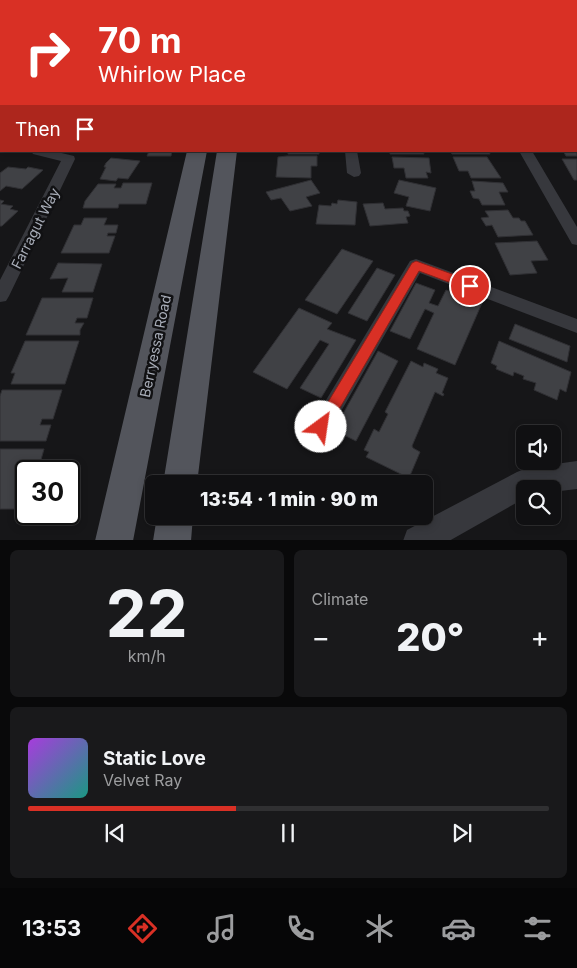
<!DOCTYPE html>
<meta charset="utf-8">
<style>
:root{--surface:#101012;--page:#19191b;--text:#f1f3f6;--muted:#9c9d9f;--line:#303032;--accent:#d93025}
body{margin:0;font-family:Inter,sans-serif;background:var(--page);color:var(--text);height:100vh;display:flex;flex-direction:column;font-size:19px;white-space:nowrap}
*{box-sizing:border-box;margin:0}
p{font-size:16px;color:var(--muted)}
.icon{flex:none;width:28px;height:28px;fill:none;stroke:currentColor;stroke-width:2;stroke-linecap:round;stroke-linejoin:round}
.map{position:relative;height:540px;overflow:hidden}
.details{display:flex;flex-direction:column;gap:10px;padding:10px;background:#09090a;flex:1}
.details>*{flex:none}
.top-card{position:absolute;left:0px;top:0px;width:578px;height:152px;box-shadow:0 2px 8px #0003,0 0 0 1px var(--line);background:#d93025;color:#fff;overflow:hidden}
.buttons{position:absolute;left:516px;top:425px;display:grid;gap:10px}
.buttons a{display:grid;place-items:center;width:45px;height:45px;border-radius:8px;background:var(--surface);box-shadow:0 2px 8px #0003,0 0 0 1px var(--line);font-size:25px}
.speed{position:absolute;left:15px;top:460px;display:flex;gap:10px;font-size:25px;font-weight:700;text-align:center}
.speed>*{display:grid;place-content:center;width:65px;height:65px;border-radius:50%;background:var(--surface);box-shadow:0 2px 8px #0003,0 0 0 1px var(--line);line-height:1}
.speed .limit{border:2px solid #111;border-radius:8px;background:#fff;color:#111}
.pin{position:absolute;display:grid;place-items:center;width:42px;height:42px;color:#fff;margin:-21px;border:2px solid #fff;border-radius:50%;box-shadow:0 1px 5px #0007}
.me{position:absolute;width:55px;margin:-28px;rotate:31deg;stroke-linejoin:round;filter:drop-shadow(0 0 4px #0008)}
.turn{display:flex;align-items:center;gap:18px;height:105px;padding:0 15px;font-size:22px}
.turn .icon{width:65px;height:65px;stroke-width:2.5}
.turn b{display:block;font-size:35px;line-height:42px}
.then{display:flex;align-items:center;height:48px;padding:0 15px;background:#0003;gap:10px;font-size:19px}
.big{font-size:38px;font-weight:800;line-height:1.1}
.details .card{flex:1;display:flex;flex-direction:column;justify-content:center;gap:8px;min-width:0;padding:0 18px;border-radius:8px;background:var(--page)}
.details .dial{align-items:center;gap:0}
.dial b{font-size:65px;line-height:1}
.song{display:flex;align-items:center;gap:15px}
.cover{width:60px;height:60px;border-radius:8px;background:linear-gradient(135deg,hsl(280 70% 55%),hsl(170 70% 35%))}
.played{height:5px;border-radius:2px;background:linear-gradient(90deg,var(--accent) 40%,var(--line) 40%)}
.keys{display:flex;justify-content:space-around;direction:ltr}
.heat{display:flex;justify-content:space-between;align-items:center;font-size:28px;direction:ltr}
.details .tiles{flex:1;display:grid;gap:10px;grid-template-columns:1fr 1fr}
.card:last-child{grid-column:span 2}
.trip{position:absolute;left:145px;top:475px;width:288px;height:50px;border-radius:8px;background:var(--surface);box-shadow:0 2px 8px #0003,0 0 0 1px var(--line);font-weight:800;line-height:50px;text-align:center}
.tabs{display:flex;height:80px;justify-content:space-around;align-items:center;background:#060607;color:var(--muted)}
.tabs .icon{width:35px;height:35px}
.tabs .selected{color:var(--accent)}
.tabs b{font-size:22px;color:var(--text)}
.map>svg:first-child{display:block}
.building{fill:#404145;stroke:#303034}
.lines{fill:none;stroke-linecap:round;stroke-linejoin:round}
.service{fill:#37383d;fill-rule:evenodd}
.minor{fill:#37383d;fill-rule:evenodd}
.tertiary{fill:#37383d;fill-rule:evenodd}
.primary{fill:#53555c;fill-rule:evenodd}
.route{fill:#d93025;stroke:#8d1f18}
.labels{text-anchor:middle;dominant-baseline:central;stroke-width:5;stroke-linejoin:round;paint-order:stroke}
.street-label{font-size:14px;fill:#a8adb8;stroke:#111113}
</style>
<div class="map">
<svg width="577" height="541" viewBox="0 0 577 541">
<rect width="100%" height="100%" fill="#161618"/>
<path class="building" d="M 386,0 L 440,0 L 441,1 L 387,1 Z
M 576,138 L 577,156 L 566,156 L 563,151 L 576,151 Z
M 149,151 L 172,151 L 171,156 L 147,156 Z
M 288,151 L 319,151 L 319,154 L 288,154 Z
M 390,151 L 423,151 L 424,154 L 390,154 Z
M 450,151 L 489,151 L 490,154 L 452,154 Z
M 287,156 L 317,156 L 317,166 L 311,166 L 311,178 L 276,177 L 278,157 Z
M 392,157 L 429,158 L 431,173 L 426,172 L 428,178 L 406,178 L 404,168 L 394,168 Z
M 453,157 L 487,157 L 501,178 L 471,178 L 468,171 L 459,171 Z
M 111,158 L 140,161 L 128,179 L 118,178 L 116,181 L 100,179 L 106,167 L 104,167 L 106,163 Z
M 562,159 L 577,159 L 577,180 L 574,180 Z
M 8,167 L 26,169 L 28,167 L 43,170 L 22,189 L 6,186 L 0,191 L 0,173 Z
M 311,180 L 320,193 L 306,197 L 312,206 L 290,211 L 281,198 L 271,200 L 266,192 Z
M 399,180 L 436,188 L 430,211 L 406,206 L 409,197 L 394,193 Z
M 472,181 L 503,183 L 508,192 L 499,192 L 505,205 L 482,205 L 479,199 L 473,198 L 470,191 L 475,191 Z
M 123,183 L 152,183 L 146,204 L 119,204 L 118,208 L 83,208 L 85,201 L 98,184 L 116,184 L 114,188 L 121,188 Z
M 0,200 L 4,201 L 1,204 L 13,206 L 10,209 L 18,211 L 2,226 L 0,226 Z
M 338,200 L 357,202 L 355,225 L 316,224 L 319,205 L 331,206 L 332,203 L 337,204 Z
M 383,203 L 385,209 L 403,208 L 404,211 L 408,211 L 410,216 L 406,217 L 408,223 L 370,226 L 363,204 Z
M 508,210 L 513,218 L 519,218 L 521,221 L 525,221 L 533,235 L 498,237 L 492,225 L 486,226 L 481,218 L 489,217 L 485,211 Z
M 84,218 L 107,218 L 104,225 L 118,225 L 116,233 L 108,233 L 107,236 L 115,236 L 109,253 L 61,253 L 74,225 L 81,225 Z
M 537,241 L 548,260 L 531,261 L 537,273 L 510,275 L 495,243 Z
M 342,249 L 373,261 L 337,314 L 305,300 Z
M 58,263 L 102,264 L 93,292 L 62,292 L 68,278 L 50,279 Z
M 377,268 L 395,275 L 367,321 L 348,313 Z
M 416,283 L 435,290 L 429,303 L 438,306 L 446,290 L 482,303 L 455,365 L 417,349 L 434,313 L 425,309 L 410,339 L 390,331 Z
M 42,298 L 93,298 L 87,318 L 77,318 L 75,323 L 84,323 L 80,330 L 80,335 L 26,335 Z
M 299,308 L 332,323 L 327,329 L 356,340 L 321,398 L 300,388 L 329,344 L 320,340 L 287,389 L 253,372 Z
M 515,324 L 570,346 L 567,362 L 509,339 Z
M 25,341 L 79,341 L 65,384 L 11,384 L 15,373 L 11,373 Z
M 499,341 L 571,372 L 566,392 L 560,389 L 557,400 L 534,390 L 536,383 L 523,379 L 524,376 L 514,372 L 513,376 L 496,369 L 497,366 L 491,363 Z
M 378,351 L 398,361 L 356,441 L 334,430 Z
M 411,361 L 423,367 L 424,363 L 438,369 L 436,373 L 448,378 L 442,393 L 444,394 L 443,396 L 435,392 L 412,446 L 413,448 L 420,452 L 409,478 L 366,457 L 369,452 L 364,450 L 374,429 L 379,432 L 388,414 L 385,412 Z
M 2,390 L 62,390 L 53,419 L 42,419 L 40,425 L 51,425 L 46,441 L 0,441 L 0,396 Z
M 0,449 L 44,449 L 39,467 L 27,467 L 25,474 L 26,502 L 24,509 L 0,509 Z"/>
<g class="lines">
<path class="service" d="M 369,0 L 373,0 L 374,1 L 370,1 Z"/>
<path class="minor" d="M 521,0 L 552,0 L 553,1 L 522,1 Z
M 563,0 L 571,0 L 572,1 L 564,1 Z
M 576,8 L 577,8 L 577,14 L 576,14 Z
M 1,20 L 1,26 L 0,27 L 0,21 Z
M 576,46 L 577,46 L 577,52 L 576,52 Z
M 1,116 L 1,124 L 0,125 L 0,117 Z
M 0,138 L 1,138 L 1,146 L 0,146 Z
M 31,151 L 53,151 L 74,156 L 75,159 L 9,296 L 6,301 L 0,302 L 0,280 L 61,161 L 33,154 Z
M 345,151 L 357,151 L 361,173 L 359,176 L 354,177 L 347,173 Z
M 519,151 L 532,151 L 577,227 L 577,245 L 572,244 Z
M 416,259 L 577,319 L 577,333 L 420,273 L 328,434 L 321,437 L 314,434 L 311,427 L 314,420 L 410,261 Z"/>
<path class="tertiary" d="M 577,461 L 577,489 L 552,492 L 552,489 L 525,489 L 525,498 L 449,541 L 403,541 L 407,530 L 517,472 L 527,468 Z"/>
<path class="primary" d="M 224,0 L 236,0 L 236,1 L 224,1 Z
M 243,0 L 255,0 L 255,1 L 243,1 Z
M 187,151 L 207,151 L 133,541 L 95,541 Z
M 217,151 L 237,151 L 197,484 L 163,484 Z
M 157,516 L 193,516 L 191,541 L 153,541 Z"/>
</g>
<path class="route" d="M 416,261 L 474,282 L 476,286 L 470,290 L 419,271 L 326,432 L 321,434 L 316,432 L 314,427 L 316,422 L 412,263 Z"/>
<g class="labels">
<g class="street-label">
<text transform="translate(35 228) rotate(-63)">Farragut Way</text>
<text transform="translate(155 346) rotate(-78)">Berryessa Road</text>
</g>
</g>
</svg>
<div class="buttons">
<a><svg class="icon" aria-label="sound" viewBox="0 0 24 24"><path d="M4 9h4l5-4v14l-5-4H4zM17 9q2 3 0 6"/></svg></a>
<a><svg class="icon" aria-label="search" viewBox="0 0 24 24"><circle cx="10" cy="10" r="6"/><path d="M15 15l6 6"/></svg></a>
</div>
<div class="speed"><div class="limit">30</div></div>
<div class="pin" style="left:470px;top:286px;background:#d93025"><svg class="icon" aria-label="arrive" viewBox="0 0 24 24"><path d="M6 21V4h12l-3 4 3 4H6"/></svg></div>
<svg class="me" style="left:321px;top:427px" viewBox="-20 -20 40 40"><circle r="19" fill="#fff"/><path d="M0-13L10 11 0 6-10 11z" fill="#d93025"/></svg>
<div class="trip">13:54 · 1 min · 90 m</div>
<div class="top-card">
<div class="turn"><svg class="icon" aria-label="right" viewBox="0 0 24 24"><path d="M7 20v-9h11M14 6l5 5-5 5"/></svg><div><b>70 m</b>Whirlow Place</div></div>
<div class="then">Then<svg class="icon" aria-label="arrive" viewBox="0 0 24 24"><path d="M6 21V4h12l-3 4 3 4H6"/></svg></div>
</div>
</div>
<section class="details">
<div class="tiles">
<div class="card dial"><b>22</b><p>km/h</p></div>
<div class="card"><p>Climate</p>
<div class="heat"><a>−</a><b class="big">20°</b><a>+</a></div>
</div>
<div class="card">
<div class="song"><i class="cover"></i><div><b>Static Love</b><p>Velvet Ray</p></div></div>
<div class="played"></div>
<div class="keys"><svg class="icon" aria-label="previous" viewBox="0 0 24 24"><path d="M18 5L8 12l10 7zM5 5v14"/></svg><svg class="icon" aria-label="pause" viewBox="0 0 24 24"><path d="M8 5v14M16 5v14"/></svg><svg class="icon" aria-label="next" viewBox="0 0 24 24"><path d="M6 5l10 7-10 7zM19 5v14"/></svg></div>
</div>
</div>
</section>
<nav class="tabs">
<b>13:53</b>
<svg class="icon selected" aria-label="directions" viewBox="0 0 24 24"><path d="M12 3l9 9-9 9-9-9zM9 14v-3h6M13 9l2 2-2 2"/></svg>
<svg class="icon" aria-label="music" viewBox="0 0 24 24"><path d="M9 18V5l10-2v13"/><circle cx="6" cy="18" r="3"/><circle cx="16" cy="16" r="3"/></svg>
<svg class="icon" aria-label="phone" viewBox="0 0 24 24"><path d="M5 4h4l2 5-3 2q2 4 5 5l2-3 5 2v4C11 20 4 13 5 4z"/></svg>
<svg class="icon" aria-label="climate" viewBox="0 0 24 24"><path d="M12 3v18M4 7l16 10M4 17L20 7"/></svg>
<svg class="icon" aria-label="car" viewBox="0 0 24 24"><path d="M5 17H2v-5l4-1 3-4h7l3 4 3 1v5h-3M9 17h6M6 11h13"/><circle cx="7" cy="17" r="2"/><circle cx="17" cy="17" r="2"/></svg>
<svg class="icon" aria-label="filters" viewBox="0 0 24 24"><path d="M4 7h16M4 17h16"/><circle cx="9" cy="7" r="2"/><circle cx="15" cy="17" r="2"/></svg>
</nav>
